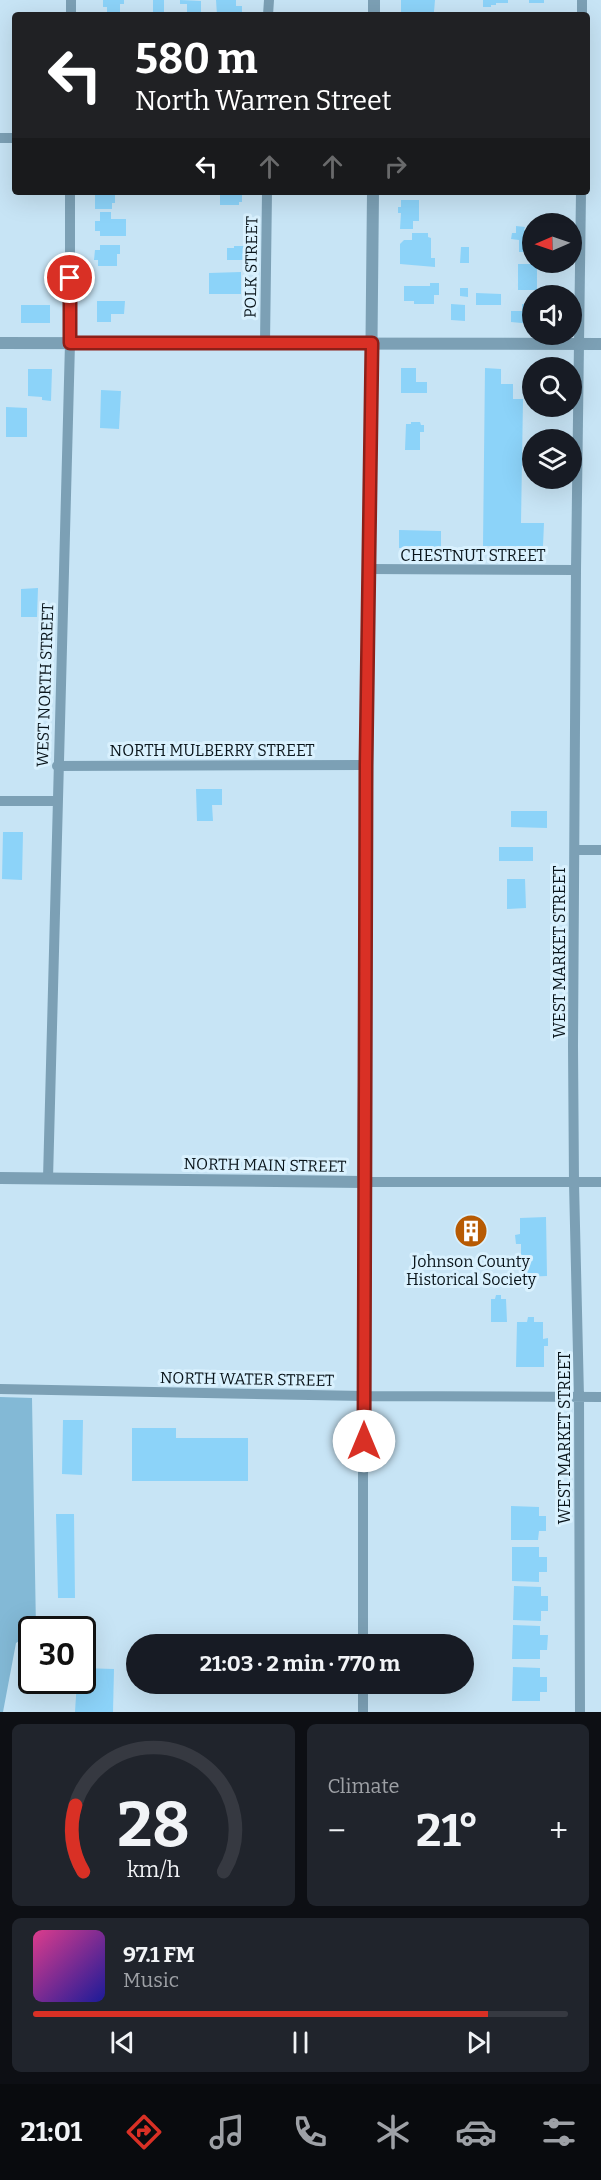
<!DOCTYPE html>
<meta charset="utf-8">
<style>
:root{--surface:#171b24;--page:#20242c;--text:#f1f3f6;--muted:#9ea1a6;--line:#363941;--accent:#d93025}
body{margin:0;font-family:Bitter,serif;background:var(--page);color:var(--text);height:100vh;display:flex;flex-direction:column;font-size:22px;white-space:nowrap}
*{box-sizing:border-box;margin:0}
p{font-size:20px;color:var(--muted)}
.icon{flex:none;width:33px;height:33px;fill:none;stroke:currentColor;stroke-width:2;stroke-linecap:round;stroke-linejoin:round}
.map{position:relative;height:1712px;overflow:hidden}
.details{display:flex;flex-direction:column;gap:12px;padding:12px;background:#0d0f14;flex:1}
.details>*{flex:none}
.top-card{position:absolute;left:12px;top:12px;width:578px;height:183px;border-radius:6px;box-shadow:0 6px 24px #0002;background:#202124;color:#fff;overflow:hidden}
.needle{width:39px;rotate:268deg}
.buttons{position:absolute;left:522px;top:213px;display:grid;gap:12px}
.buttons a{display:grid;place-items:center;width:60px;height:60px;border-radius:50%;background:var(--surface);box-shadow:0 6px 24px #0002;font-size:30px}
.speed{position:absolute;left:18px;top:1616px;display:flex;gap:12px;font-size:30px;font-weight:700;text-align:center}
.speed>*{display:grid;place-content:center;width:78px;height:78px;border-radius:50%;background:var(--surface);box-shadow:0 6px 24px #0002;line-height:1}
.speed .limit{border:3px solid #111;border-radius:9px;background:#fff;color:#111}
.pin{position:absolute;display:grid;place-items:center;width:51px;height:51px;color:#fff;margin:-26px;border:3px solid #fff;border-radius:50%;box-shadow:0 2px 6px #0007}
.me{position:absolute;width:66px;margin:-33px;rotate:0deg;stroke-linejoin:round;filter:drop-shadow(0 0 4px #0008)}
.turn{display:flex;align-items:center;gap:21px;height:126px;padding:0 24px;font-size:27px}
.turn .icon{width:78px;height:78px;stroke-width:2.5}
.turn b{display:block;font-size:42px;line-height:51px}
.lanes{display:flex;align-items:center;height:57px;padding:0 24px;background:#0003;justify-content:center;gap:30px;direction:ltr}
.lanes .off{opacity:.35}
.big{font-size:45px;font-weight:700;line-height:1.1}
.details .tile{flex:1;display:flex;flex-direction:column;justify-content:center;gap:9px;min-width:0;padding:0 21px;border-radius:9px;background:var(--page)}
.details .dial{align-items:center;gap:0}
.dial svg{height:156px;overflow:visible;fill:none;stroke:var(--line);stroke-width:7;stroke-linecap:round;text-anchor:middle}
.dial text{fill:var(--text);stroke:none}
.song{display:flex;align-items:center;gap:18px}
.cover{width:72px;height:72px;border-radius:9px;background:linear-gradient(135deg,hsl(330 70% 55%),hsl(240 70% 35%))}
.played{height:6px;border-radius:3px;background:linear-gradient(90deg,var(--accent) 85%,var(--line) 85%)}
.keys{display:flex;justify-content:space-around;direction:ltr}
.heat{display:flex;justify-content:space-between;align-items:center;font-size:33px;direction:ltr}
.details .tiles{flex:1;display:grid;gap:12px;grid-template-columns:1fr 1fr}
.tile:last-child{grid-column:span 2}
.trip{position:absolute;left:126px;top:1634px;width:348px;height:60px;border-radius:30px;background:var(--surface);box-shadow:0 6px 24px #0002;font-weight:700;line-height:60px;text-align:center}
.menu{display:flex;height:96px;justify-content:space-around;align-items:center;background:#090b0e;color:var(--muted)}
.menu .icon{width:42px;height:42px}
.menu .on{color:var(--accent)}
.menu b{font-size:27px;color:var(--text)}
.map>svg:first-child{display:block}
.green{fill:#83b9d6}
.building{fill:#8cd3f9}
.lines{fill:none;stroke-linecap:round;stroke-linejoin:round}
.minor{stroke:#7ca0b5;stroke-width:10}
.tertiary{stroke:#7ca0b5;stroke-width:12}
.route-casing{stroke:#8d1f18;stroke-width:15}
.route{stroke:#d93025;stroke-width:10}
.labels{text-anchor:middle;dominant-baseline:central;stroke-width:6;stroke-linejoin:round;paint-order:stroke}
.street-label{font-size:16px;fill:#09141a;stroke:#d9f1fe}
.poi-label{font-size:16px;fill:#09141a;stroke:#d9f1fe}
</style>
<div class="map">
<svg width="601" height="1712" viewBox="0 0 601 1712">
<rect width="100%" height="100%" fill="#c7e4f5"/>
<path class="green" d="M 0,1397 L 32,1398 L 36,1629 L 32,1629 L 31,1633 L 16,1643 L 3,1712 L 0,1712 Z"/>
<path class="building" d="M 103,0 L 124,0 L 124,4 L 120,4 L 120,15 L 107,15 L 107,7 L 103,7 Z
M 153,0 L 164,0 L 164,14 L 153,14 Z
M 180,0 L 201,1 L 201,13 L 187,13 L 187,4 L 180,4 Z
M 216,0 L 236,0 L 236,6 L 242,6 L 242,13 L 217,15 Z
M 401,0 L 435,0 L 434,12 L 401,12 Z
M 483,0 L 508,0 L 508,3 L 496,3 L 496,5 L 491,5 L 491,7 L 483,7 Z
M 529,0 L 544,0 L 544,3 L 529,3 Z
M 529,13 L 546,13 L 546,15 L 529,15 Z
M 95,192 L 112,192 L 112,195 L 115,195 L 115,203 L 112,203 L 112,209 L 95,209 Z
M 220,192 L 242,192 L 242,202 L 239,202 L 239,205 L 220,205 Z
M 401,200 L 419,200 L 419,221 L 413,221 L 413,229 L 400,229 L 401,213 L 398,213 L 398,207 L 401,207 Z
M 100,212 L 111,212 L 111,219 L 126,219 L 126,236 L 100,236 L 100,231 L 95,231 L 95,221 L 100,221 Z
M 516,226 L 525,227 L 524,230 L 532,230 L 532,252 L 519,252 L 519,240 L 511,239 L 512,233 L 516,233 Z
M 412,233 L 428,233 L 428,237 L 431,238 L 431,258 L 435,258 L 435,267 L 400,264 L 400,244 L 404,240 L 412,240 Z
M 100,245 L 120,245 L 120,254 L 117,254 L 117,266 L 98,266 L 98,260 L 94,260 L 95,250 L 100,250 Z
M 234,246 L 245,246 L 245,260 L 227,260 L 227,248 L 234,248 Z
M 461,247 L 469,247 L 469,263 L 460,263 Z
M 518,264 L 537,264 L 537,290 L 518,290 Z
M 241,272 L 241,294 L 209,294 L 209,273 Z
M 430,283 L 439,283 L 439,295 L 434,295 L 434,304 L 414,304 L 414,301 L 404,301 L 404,286 L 430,286 Z
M 460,288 L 468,288 L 468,297 L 460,296 Z
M 476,293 L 501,294 L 501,305 L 476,305 Z
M 97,301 L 125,301 L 124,314 L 111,314 L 111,322 L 97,322 Z
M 451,304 L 465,305 L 465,321 L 451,320 Z
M 522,304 L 532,304 L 532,324 L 511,322 L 511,311 L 522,311 Z
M 21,305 L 50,305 L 50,323 L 21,323 Z
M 401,368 L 416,368 L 416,382 L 427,382 L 427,393 L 401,393 Z
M 485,368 L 501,369 L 501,384 L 513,384 L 513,399 L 523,399 L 521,523 L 544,523 L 543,546 L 483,546 Z
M 28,369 L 52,369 L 51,401 L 42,400 L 42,397 L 28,396 Z
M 101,390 L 121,391 L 119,429 L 100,428 Z
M 6,407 L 27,408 L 27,437 L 6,437 Z
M 411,422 L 420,422 L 421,425 L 424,425 L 424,432 L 420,432 L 420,450 L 405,450 L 406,424 L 411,424 Z
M 399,530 L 441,531 L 441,548 L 399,548 Z
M 38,588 L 37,617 L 21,617 L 21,589 Z
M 196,789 L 222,789 L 222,805 L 212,805 L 213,821 L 197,821 Z
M 511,811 L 547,811 L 547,828 L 511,827 Z
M 3,832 L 23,832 L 22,880 L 2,879 Z
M 499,847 L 533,847 L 533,861 L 499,861 Z
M 507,879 L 525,879 L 526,908 L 507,909 Z
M 546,1217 L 547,1276 L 521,1277 L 521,1244 L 516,1244 L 515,1235 L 520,1234 L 520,1218 Z
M 459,1220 L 483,1220 L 483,1243 L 460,1243 Z
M 496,1295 L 501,1295 L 501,1299 L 506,1299 L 507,1322 L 491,1322 L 491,1299 L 495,1299 Z
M 528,1317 L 534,1317 L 534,1322 L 543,1322 L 543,1339 L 548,1338 L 548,1346 L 544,1346 L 544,1367 L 516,1367 L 517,1322 L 527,1322 Z
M 63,1420 L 83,1420 L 82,1475 L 62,1474 Z
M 132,1428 L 176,1428 L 176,1438 L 248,1438 L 248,1481 L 132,1481 Z
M 511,1506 L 539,1507 L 539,1516 L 546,1516 L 546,1531 L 539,1531 L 538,1540 L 511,1540 Z
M 56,1514 L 74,1514 L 75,1598 L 58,1598 Z
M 512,1547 L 539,1547 L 539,1557 L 547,1557 L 547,1572 L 539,1572 L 539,1582 L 512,1581 Z
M 514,1586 L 541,1587 L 541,1596 L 548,1596 L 548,1611 L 541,1611 L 541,1621 L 513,1620 Z
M 513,1625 L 540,1626 L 540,1635 L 548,1635 L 547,1650 L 540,1650 L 540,1659 L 512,1659 Z
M 513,1667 L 540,1668 L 540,1677 L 547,1677 L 547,1692 L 540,1692 L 540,1701 L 512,1701 Z
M 82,1668 L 114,1669 L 113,1712 L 75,1712 L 77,1680 L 82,1680 Z"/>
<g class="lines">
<path class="minor" d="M 71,15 L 71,0
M 268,15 L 269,0
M 582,15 L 582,0
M 0,138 L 15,138
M 265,343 L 267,192
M 369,569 L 576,570
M 57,766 L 366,765
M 0,801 L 57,801
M 575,850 L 601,850
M 48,1179 L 70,343 L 70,192
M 0,1389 L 364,1396 L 601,1397
M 363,1644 L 363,1182 L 601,1182
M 363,1712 L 363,1683
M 580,1712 L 579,1397 L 574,1183 L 573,1046 L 576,570 L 581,192"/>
<path class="tertiary" d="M 374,15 L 374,0
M 0,343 L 601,344
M 0,1178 L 363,1182 L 373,192"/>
</g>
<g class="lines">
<g class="route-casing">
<path id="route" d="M 70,278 L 70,343 L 372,343 L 366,765 L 364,1441"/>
</g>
<use href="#route" class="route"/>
</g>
<defs>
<g id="building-disc" transform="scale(1.725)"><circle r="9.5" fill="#b75a03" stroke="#d9f1fe"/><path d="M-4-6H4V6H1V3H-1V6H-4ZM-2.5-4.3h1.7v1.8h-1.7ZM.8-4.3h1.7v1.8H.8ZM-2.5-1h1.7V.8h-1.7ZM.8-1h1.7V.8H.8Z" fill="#fff"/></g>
</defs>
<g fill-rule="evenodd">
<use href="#building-disc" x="471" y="1231"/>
</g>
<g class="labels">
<g class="street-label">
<text transform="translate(251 267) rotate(-89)">POLK STREET</text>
<text x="473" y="555">CHESTNUT STREET</text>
<text transform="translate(45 685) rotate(-88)">WEST NORTH STREET</text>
<text x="212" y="750">NORTH MULBERRY STREET</text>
<text transform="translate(559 952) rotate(-90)">WEST MARKET STREET</text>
<text transform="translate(265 1165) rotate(1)">NORTH MAIN STREET</text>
<text transform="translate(247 1379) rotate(1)">NORTH WATER STREET</text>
<text transform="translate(564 1438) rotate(-90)">WEST MARKET STREET</text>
</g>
<g class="poi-label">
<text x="471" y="1261">Johnson County<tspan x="471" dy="18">Historical Society</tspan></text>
</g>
</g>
</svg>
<div class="buttons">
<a><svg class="needle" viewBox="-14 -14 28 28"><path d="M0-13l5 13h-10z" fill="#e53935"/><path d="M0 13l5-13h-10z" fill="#9ea1a6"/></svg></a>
<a><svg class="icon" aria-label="sound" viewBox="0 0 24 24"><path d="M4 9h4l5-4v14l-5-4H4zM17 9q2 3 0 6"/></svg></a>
<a><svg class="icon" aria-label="search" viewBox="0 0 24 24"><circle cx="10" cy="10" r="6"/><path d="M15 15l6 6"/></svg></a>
<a><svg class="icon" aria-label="layers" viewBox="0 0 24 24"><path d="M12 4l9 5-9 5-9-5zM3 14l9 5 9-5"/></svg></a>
</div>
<div class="speed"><div class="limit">30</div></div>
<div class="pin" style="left:70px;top:278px;background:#d93025"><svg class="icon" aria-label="arrive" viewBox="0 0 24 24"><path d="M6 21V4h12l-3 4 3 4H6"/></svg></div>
<svg class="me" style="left:364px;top:1441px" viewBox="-20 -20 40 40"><circle r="19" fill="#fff"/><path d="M0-13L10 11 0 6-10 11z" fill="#d93025"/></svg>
<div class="trip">21:03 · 2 min · 770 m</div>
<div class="top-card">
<div class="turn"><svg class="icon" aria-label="left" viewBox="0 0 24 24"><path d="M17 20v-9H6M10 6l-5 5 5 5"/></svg><div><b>580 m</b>North Warren Street</div></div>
<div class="lanes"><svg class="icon" aria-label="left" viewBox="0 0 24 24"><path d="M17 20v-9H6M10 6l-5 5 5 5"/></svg><svg class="icon off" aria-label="ahead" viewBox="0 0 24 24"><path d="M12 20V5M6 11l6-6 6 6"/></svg><svg class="icon off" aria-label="ahead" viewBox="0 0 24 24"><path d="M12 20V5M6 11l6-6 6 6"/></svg><svg class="icon off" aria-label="right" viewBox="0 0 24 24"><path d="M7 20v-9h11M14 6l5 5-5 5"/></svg></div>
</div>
</div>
<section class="details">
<div class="tiles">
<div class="tile dial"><svg viewBox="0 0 100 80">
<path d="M14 69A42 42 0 1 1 86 69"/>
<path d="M14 69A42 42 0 0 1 10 35" stroke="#d93025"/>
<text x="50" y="56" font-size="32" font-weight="700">28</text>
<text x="50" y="72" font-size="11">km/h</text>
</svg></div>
<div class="tile"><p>Climate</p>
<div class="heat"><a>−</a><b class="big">21°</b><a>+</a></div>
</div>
<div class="tile">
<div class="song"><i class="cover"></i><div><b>97.1 FM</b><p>Music</p></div></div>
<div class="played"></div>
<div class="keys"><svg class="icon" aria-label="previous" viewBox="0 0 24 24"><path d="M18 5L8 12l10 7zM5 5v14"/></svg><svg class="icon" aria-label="pause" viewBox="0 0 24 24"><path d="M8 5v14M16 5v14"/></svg><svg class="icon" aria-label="next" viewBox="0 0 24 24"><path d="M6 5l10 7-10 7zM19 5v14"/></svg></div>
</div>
</div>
</section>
<nav class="menu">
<b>21:01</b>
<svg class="icon on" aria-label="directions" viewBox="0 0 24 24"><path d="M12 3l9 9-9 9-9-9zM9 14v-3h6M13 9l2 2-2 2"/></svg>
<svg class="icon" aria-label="music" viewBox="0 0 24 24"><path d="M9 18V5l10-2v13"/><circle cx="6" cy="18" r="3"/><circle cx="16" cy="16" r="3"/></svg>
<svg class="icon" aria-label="phone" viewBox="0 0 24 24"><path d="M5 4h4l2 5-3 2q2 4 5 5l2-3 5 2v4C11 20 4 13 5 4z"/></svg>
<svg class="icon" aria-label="climate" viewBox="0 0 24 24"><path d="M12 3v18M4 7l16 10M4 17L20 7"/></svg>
<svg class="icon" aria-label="car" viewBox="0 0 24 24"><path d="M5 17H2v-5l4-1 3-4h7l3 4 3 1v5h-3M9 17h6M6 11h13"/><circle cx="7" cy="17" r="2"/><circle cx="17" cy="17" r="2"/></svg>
<svg class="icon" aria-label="filters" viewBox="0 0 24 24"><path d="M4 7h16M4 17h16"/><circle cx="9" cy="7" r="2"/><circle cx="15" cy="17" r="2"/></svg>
</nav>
